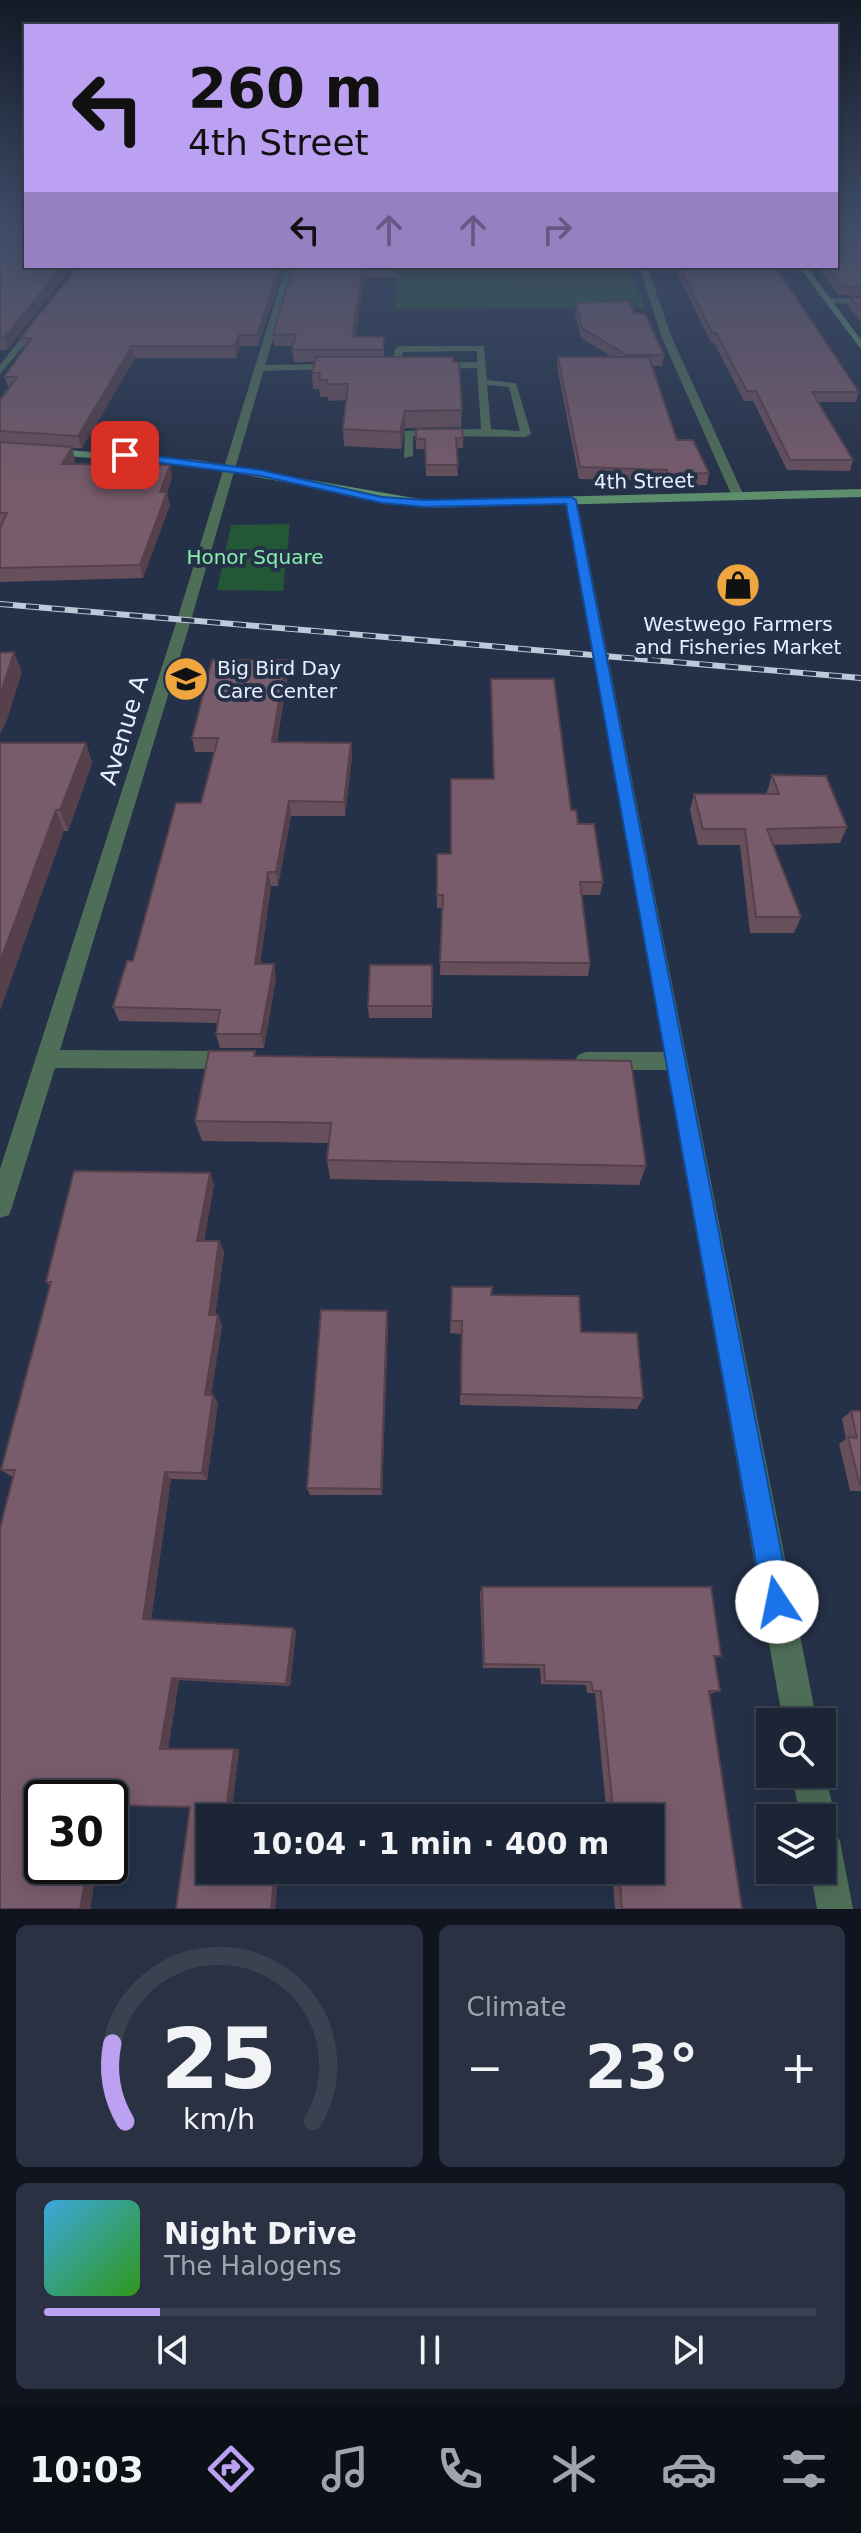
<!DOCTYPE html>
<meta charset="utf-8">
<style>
:root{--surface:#1c2536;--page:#293142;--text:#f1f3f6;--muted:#a0a5ad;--line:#3a4251;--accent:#bca0f2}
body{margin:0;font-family:"DejaVu Sans",sans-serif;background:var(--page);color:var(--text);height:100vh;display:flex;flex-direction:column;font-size:30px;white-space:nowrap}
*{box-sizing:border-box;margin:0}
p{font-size:26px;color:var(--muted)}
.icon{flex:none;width:44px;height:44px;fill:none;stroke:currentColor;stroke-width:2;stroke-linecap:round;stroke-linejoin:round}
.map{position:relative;height:1909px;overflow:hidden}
.panel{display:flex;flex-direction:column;gap:16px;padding:16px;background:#0f141e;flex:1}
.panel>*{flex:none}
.guide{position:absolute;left:24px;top:24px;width:814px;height:244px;border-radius:0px;box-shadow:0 4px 20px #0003,0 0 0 2px var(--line);background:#bca0f2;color:#111;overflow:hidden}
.controls{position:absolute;left:756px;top:1708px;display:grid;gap:16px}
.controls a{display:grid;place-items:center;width:80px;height:80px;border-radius:0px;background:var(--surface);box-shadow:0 4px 20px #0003,0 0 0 2px var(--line);font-size:40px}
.speed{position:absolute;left:24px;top:1780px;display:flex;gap:16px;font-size:40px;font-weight:700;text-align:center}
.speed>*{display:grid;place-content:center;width:104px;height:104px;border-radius:50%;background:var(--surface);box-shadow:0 4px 20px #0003,0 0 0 2px var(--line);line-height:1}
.speed .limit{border:4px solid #111;border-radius:12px;background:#fff;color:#111}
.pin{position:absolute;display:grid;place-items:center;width:68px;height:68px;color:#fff;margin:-34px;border-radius:16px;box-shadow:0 4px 12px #0006}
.me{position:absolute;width:88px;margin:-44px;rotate:349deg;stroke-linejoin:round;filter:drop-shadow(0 0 6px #0008)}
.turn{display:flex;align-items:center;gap:28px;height:168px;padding:0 32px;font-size:36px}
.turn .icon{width:104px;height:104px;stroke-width:2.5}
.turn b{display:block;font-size:56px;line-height:68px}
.lanes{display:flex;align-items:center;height:76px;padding:0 32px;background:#0003;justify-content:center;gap:40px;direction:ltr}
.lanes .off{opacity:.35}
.big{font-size:60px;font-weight:800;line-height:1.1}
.panel .widget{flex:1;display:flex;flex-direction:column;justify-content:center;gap:12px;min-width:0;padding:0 28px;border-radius:12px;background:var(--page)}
.panel .dial{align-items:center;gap:0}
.dial svg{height:208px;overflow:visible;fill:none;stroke:var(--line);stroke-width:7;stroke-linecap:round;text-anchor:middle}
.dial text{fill:var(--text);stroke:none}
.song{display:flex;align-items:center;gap:24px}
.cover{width:96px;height:96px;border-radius:12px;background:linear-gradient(135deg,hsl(200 70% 55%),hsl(110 70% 35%))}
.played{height:8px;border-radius:4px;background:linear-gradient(90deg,var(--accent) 15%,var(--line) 15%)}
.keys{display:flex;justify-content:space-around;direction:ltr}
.heat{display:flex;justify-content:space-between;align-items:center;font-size:44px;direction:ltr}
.panel .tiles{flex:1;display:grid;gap:16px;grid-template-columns:1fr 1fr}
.widget:last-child{grid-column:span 2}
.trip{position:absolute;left:196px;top:1804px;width:468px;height:80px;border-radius:0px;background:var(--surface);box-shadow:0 4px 20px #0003,0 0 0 2px var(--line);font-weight:800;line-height:80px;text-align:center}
.dock{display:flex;height:128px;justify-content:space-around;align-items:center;background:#0b0f16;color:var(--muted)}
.dock .icon{width:56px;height:56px}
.dock .selected{color:var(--accent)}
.dock b{font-size:36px;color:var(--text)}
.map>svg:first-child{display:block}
.green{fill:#245736}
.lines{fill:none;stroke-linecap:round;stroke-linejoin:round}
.lane{fill:#4f6e58;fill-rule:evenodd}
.street{fill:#4f6e58;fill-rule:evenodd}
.secondary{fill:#5e8f6c;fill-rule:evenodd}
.rail-casing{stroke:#c0c9da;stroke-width:6}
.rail{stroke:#253148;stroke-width:4;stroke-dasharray:13;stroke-linecap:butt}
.wall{fill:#684f5c}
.shaded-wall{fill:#55404b}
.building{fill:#795c6b;stroke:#55404b;stroke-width:2}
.route{fill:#1a73e8;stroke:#114b97;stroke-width:2}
.labels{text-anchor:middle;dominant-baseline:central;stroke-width:8;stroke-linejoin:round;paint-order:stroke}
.far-street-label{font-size:20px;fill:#e8f0ff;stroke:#253148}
.far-park-label{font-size:20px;fill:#87f0a9;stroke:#253148}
.far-poi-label{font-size:20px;fill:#e8f0ff;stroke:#253148}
.street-label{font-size:24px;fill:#e8f0ff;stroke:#253148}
</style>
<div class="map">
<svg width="861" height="1909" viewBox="0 0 861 1909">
<rect width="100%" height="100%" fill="#253148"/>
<path class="green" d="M 398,266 L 629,266 L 645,308 L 395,309 Z
M 290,524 L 283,591 L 217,590 L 231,525 Z"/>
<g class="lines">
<path class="lane" d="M 399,346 L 484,346 L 487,380 L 516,383 L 531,434 L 526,437 L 413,436 L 413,456 L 404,458 L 405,431 L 481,429 L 477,368 L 437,369 L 433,366 L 437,363 L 477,362 L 477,351 L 403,352 L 400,366 L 396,369 L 392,366 L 395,349 ZM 487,385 L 509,387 L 520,431 L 491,429 Z
M 335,364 L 338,369 L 258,371 L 254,368 L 258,365 Z"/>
<path class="street" d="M 286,266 L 294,266 L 191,620 L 60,1050 L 234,1051 L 242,1054 L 245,1060 L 242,1066 L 234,1069 L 55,1068 L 12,1207 L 9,1215 L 0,1218 L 0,1169 L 177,620 Z
M 639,266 L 647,266 L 672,338 L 744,496 L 742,499 L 732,496 L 662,338 Z
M 824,298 L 861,298 L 861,304 L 827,303 Z
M 34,322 L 42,324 L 0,374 L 0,365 Z
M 571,496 L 577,500 L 817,1722 L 783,1722 L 667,1070 L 586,1070 L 578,1067 L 575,1061 L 578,1055 L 586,1052 L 664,1052 L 565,500 Z
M 822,1764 L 836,1818 L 832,1827 L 840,1841 L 853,1909 L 817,1909 L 810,1870 L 822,1870 L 822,1818 L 800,1818 L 792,1774 L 822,1774 Z"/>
<path class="secondary" d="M 798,266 L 806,266 L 861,340 L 861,349 Z
M 0,445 L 197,460 L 425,500 L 861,489 L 861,497 L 425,508 L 197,466 L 0,451 Z"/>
<g class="rail-casing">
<path id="rail" d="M 0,604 L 861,678"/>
</g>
<use href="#rail" class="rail"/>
</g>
<path class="wall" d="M 0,229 L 26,229 L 26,266 L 73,266 L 7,350 L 0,350 Z
M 861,229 L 861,296 L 839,295 L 816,266 L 836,266 Z
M 78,266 L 285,266 L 258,346 L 240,346 L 236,358 L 135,358 L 82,448 L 72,448 L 75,460 L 73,464 L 172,478 L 167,493 L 170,505 L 143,578 L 0,582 L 0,400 L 9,388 L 4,377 L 24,350 L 20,338 Z
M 293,266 L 398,266 L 397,278 L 364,278 L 355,337 L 384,337 L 384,357 L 462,410 L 461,427 L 405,428 L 401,449 L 344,446 L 343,429 L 346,400 L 328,401 L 328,397 L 320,397 L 319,389 L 313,389 L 312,373 L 315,362 L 294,362 L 292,350 L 294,346 L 274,346 L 273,335 Z
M 674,266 L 775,266 L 859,392 L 856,402 L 818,402 L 853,460 L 850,471 L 787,470 L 753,401 L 744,401 L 714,343 L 711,343 Z
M 861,297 L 861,322 L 848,307 L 851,298 Z
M 576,303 L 634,313 L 664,355 L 662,366 L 652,366 L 677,440 L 709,473 L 707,485 L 666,485 L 665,481 L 579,479 L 557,367 L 558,357 L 612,357 L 581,338 L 575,313 Z
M 416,429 L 463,438 L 463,448 L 456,448 L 458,476 L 426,476 L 425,449 L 416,449 Z
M 286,660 L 288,674 L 277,742 L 351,743 L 352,757 L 345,816 L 291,816 L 278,886 L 271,886 L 260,964 L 276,978 L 264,1048 L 220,1048 L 216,1034 L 218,1023 L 119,1021 L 113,1007 L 201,803 L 214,752 L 195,752 L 192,738 Z
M 491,679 L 571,810 L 603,882 L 600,895 L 582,895 L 590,963 L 588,976 L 440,975 L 442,908 L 437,908 L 437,854 L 451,854 L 493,779 Z
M 0,743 L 86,743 L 92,763 L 68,831 L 64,831 Z
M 772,775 L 847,827 L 840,843 L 773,845 L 801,917 L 794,933 L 750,933 L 740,845 L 698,845 L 690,810 L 694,794 L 767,794 L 767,792 Z
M 432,965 L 432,1018 L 369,1018 L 368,1006 Z
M 256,1057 L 646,1166 L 639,1185 L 330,1179 L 327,1160 L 329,1143 L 202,1141 L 195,1121 Z
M 74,1171 L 210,1173 L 214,1185 L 204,1241 L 219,1241 L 224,1252 L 215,1315 L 218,1315 L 222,1325 L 211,1395 L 213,1395 L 218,1403 L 207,1480 L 171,1479 L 151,1620 L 293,1628 L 296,1631 L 290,1686 L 179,1680 L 168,1749 L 239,1749 L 231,1818 L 210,1818 L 210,1870 L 279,1870 L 275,1909 L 176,1909 L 190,1807 L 110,1805 L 110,1798 L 42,1798 L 42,1866 L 97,1866 L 90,1909 L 0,1909 L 0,1528 L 13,1477 L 1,1470 L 50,1286 L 46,1282 Z
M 452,1287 L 491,1295 L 581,1332 L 643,1398 L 637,1409 L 460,1405 L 461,1334 L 450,1333 Z
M 387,1311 L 388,1320 L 382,1495 L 310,1495 L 307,1488 Z
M 851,1411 L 861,1411 L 861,1491 L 850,1491 L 839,1444 L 846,1439 L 842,1419 Z
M 482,1587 L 721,1656 L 715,1658 L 720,1691 L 709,1694 L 742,1909 L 615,1909 L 612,1870 L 650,1870 L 650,1818 L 607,1818 L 595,1693 L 587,1693 L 586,1685 L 541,1684 L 540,1668 L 483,1668 L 480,1593 Z"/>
<path class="shaded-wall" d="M 63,266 L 73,266 L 7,350 L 4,338 Z
M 280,266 L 285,266 L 258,346 L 257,335 Z
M 363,268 L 364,278 L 353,349 L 352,337 Z
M 239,335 L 240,346 L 236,358 L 235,346 Z
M 132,346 L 135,358 L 82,448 L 78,436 Z
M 405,411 L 405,428 L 401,449 L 400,432 Z
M 72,447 L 75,460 L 66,476 L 62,464 Z
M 170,465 L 172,478 L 167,493 L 170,505 L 143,578 L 140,565 L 160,492 Z
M 14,652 L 22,672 L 7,720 L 0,734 L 0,695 Z
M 286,660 L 288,674 L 274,756 L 272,742 Z
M 86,743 L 92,763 L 68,831 L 60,810 Z
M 351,743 L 352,757 L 345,816 L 344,802 Z
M 289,801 L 291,816 L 278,886 L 276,872 Z
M 56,810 L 64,831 L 0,1011 L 0,962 Z
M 268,872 L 271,886 L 258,978 L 255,964 Z
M 274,964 L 276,978 L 264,1048 L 261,1034 Z
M 210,1173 L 214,1185 L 202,1252 L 197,1241 Z
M 219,1241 L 224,1252 L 214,1324 L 209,1315 Z
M 387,1311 L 388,1320 L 382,1495 L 381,1489 Z
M 218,1315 L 222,1325 L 210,1403 L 205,1395 Z
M 213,1395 L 218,1403 L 207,1480 L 202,1473 Z
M 165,1472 L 171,1479 L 150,1623 L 143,1619 Z
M 293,1628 L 296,1631 L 290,1686 L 286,1684 Z
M 172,1678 L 179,1680 L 168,1749 L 160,1749 Z
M 234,1749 L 239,1749 L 231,1818 L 225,1818 Z
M 88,1866 L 97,1866 L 90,1909 L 80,1909 Z
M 275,1870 L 279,1870 L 275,1909 L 271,1909 Z"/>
<path class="building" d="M 0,229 L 26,229 L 26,266 L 63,266 L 4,338 L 0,338 L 0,247 L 25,247 L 23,238 L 0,237 Z
M 836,229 L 861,229 L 861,287 L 842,286 L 825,266 L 836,266 Z
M 78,266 L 280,266 L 257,335 L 239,335 L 235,346 L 132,346 L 78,436 L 0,431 L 0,400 L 17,377 L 4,377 L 32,338 L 20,338 Z
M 293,266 L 397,266 L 397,267 L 363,268 L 352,337 L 384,337 L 383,350 L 292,350 L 296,334 L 273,335 Z
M 679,266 L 775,266 L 859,392 L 812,392 L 853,460 L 790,460 L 756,391 L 747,391 L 716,333 L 712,333 Z
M 861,297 L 861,310 L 851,298 Z
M 629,301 L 634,313 L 645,314 L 664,355 L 627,355 L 582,328 L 576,303 Z
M 316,357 L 453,357 L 453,362 L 459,362 L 462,410 L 405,411 L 400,432 L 343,429 L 348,384 L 327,384 L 327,380 L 319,380 L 320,373 L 312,373 Z
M 558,357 L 649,357 L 677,440 L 693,440 L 709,473 L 668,474 L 667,470 L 580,467 Z
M 416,429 L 462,429 L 463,438 L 456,438 L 458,465 L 426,465 L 425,439 L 416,439 Z
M 0,442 L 72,447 L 62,464 L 170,465 L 160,492 L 167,492 L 140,565 L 0,568 L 0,528 L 7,513 L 0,513 Z
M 14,652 L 0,695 L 0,653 Z
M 212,660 L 286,660 L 272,742 L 351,743 L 344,802 L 289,801 L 276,872 L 268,872 L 255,964 L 274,964 L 261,1034 L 216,1034 L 220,1010 L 113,1007 L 127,961 L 133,961 L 176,803 L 201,803 L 218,738 L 192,738 Z
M 491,679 L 554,679 L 571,810 L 576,810 L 578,824 L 594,824 L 603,882 L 580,882 L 590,963 L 440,962 L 443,895 L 437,895 L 437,854 L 451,854 L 451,779 L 494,779 Z
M 0,743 L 86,743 L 60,810 L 56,810 L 0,962 Z
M 772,775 L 826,776 L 847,827 L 767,829 L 801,917 L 756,917 L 745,829 L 703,829 L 694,794 L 779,794 Z
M 370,965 L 432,965 L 432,1006 L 368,1006 Z
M 209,1051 L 255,1051 L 254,1056 L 631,1061 L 646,1166 L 327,1160 L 331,1123 L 195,1121 Z
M 74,1171 L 210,1173 L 197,1241 L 219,1241 L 209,1315 L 218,1315 L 205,1395 L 213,1395 L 202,1473 L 165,1472 L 143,1619 L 293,1628 L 286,1684 L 172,1678 L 160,1749 L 234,1749 L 225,1818 L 210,1818 L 210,1870 L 275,1870 L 271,1909 L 176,1909 L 190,1807 L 110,1805 L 110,1798 L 42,1798 L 42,1866 L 88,1866 L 80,1909 L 0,1909 L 0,1528 L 15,1470 L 1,1470 L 51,1282 L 46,1282 Z
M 452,1287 L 492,1287 L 491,1295 L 579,1296 L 581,1332 L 637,1333 L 643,1398 L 461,1394 L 462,1321 L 451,1321 Z
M 321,1310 L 387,1311 L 381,1489 L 307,1488 Z
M 851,1411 L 861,1411 L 861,1485 L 860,1485 L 848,1437 L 857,1438 Z
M 482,1587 L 711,1587 L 721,1656 L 714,1656 L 720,1691 L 709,1691 L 742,1909 L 622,1909 L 619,1870 L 650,1870 L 650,1818 L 614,1818 L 601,1691 L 593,1691 L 591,1682 L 545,1681 L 544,1665 L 484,1664 Z"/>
<linearGradient id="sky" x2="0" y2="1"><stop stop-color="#141b28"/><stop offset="0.46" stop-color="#404e6a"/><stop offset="1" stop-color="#404e6a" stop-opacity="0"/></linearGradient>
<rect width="861" height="496" fill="url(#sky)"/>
<path class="route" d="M 125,452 L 261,470 L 382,497 L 425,500 L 571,497 L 576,500 L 791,1602 L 787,1612 L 777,1616 L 767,1612 L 763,1602 L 566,504 L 425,507 L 382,503 L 261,476 L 122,458 L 120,455 Z"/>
<defs>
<g id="shop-disc" transform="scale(2.3)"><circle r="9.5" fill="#f0a63f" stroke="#253148"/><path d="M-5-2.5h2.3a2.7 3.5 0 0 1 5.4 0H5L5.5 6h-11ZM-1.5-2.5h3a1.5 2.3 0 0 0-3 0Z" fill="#111"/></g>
<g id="school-disc" transform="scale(2.3)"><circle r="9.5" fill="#f0a63f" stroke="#253148"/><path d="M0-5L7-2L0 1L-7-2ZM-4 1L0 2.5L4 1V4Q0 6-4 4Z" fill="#111"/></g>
</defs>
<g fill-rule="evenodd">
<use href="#shop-disc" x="738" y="585"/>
<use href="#school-disc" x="186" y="679"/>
</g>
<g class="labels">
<g class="far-street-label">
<text transform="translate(644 481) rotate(-1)">4th Street</text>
</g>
<g class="far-park-label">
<text x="255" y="557">Honor Square</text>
</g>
<g class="far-poi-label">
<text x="738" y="624">Westwego Farmers<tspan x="738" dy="23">and Fisheries Market</tspan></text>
<text x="217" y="668" text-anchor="start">Big Bird Day<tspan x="217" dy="23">Care Center</tspan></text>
</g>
<g class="street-label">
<text transform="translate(124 730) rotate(-73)">Avenue A</text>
</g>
</g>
</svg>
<div class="controls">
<a><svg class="icon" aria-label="search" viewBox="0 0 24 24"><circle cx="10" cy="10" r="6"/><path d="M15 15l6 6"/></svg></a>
<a><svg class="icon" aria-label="layers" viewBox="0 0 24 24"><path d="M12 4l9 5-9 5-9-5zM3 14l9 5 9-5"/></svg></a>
</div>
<div class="speed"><div class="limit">30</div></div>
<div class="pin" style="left:125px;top:455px;background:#d93025"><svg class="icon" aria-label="arrive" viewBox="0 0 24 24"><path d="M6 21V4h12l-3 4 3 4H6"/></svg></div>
<svg class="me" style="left:777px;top:1602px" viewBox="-20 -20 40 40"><circle r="19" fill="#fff"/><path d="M0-13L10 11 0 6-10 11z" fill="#1a73e8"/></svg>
<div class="trip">10:04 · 1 min · 400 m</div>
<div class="guide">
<div class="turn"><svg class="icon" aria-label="left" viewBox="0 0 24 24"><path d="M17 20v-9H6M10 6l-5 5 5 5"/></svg><div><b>260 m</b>4th Street</div></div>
<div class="lanes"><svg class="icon" aria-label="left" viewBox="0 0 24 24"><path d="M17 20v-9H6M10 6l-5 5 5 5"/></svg><svg class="icon off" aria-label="ahead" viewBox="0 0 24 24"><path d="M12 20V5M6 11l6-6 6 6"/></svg><svg class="icon off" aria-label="ahead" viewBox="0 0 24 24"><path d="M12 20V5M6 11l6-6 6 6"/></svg><svg class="icon off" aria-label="right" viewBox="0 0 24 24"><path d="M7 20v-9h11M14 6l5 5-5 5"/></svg></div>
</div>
</div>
<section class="panel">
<div class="tiles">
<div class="widget dial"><svg viewBox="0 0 100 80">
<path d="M14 69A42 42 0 1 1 86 69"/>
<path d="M14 69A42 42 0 0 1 9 39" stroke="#bca0f2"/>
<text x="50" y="56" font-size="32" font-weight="700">25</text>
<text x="50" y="72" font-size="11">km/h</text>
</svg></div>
<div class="widget"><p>Climate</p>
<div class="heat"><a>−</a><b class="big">23°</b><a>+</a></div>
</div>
<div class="widget">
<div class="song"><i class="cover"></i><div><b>Night Drive</b><p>The Halogens</p></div></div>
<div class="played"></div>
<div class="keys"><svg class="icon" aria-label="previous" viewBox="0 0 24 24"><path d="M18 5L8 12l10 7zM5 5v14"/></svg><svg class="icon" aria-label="pause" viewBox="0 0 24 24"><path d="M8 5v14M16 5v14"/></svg><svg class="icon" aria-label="next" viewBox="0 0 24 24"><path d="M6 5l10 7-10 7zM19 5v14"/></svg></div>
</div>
</div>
</section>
<nav class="dock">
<b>10:03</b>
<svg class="icon selected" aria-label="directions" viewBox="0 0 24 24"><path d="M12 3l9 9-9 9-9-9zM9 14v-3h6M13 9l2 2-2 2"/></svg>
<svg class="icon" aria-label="music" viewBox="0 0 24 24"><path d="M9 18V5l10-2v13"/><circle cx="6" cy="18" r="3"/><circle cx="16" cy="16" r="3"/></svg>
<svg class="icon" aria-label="phone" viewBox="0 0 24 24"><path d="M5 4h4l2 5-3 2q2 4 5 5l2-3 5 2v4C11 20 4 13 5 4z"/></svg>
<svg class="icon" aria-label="climate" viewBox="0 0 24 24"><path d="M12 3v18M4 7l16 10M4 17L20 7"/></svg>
<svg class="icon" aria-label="car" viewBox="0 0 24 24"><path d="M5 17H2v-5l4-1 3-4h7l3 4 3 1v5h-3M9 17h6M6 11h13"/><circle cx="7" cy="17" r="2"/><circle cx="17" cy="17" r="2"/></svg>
<svg class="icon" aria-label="filters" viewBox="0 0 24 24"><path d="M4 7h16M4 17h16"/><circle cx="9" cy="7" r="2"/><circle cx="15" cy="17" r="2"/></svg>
</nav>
